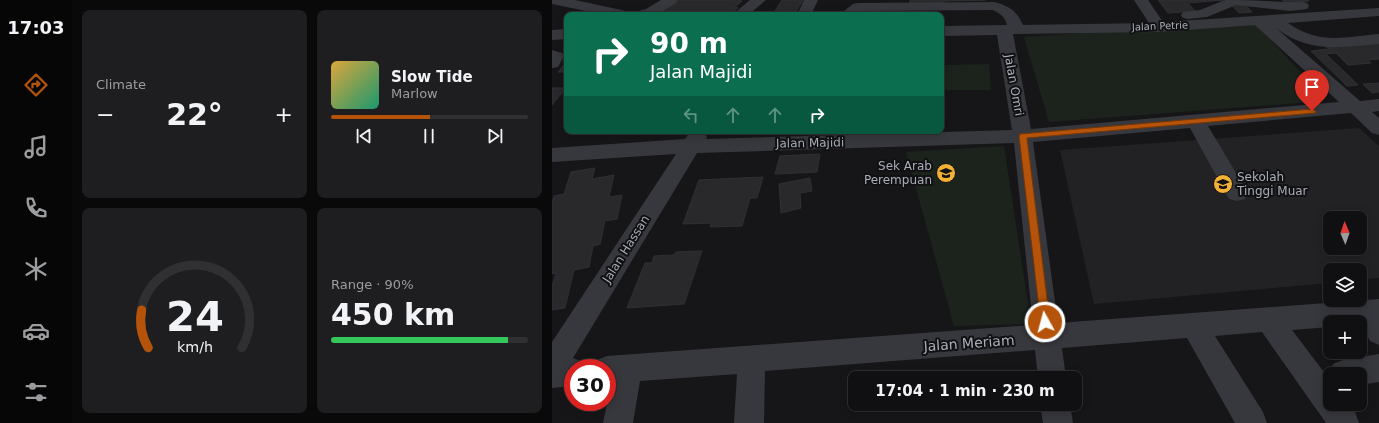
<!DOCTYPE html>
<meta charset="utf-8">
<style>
:root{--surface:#101012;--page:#1e1e20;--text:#f1f3f6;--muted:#9c9d9f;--line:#303032;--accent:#b45309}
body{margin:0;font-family:"DejaVu Sans",sans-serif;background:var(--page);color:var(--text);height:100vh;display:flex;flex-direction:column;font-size:15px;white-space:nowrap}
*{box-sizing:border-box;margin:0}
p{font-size:13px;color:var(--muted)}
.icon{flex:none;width:22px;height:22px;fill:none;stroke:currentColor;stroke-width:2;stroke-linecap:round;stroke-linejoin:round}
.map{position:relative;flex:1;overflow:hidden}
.sheet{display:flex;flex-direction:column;gap:10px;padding:10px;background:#09090a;width:480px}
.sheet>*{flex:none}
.guide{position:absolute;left:12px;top:12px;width:380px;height:122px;border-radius:8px;box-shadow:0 2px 10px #0003,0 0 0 1px var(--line);background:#0b6e4f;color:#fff;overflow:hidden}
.needle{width:26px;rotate:358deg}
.tools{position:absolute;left:771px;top:211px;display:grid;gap:8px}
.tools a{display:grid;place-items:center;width:44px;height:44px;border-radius:8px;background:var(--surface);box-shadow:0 2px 10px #0003,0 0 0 1px var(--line);font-size:20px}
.speed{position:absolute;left:12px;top:359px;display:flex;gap:8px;font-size:20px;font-weight:700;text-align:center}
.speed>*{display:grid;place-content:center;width:52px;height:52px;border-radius:50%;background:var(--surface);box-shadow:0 2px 10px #0003,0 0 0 1px var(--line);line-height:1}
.speed .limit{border:6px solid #d22;background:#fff;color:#111}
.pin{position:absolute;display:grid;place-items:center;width:34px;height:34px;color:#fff;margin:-41px -17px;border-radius:50% 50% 50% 0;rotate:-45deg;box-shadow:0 0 4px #0007}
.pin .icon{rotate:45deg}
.me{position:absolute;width:44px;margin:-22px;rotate:353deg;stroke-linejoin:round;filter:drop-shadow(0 0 3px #0008)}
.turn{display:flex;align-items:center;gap:14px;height:84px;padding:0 20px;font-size:18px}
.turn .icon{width:52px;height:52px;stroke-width:2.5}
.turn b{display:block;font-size:28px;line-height:34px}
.lanes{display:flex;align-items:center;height:38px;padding:0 20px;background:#0003;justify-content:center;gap:20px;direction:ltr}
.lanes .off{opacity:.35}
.big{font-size:30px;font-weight:600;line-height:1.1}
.sheet .card{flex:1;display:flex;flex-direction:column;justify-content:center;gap:6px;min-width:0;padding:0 14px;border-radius:8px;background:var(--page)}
.sheet .dial{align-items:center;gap:0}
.dial svg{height:104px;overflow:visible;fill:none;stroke:var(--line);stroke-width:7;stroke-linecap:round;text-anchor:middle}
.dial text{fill:var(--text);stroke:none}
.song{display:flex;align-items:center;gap:12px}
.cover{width:48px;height:48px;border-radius:6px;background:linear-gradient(135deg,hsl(40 70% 55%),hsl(160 70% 35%))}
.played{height:4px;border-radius:2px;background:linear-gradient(90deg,var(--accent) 50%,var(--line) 50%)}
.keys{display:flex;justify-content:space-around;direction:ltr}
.heat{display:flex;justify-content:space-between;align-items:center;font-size:22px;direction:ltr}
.charge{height:6px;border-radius:3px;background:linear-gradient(90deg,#34c759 90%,var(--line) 0)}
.sheet .tiles{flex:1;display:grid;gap:10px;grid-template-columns:repeat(2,1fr)}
.trip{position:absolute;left:296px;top:371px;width:234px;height:40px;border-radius:8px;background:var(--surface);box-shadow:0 2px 10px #0003,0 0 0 1px var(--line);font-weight:600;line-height:40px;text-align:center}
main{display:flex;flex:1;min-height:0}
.tabs{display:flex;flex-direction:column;width:72px;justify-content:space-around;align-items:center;background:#060607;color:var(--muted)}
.tabs .icon{width:28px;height:28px}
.tabs .on{color:var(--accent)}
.tabs b{font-size:18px;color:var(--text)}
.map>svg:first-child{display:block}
.built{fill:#222225;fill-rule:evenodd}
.green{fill:#1c231d}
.building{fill:#29292c;stroke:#303034}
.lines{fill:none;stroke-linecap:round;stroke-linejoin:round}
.minor{fill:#37383d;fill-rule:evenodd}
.route{fill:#b45309;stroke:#753606}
.labels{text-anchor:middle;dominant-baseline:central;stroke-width:4;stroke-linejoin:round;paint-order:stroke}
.far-street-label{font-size:10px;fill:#a8adb8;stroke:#111113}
.street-label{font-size:12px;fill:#a8adb8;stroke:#111113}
.poi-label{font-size:12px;fill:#a8adb8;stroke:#111113;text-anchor:end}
.near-street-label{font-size:14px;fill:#a8adb8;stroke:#111113}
</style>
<main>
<nav class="tabs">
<b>17:03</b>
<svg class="icon on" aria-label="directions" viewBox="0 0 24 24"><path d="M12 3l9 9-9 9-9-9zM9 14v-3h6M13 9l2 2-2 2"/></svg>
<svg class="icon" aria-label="music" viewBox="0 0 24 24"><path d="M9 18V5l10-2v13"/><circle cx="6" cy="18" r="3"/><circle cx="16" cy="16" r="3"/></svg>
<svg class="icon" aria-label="phone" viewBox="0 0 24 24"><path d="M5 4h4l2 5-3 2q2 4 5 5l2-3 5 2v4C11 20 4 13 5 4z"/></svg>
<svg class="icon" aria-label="climate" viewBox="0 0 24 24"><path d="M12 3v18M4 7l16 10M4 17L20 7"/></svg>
<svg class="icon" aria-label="car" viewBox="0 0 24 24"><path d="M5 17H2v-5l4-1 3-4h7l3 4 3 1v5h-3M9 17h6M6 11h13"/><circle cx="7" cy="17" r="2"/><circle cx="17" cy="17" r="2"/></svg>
<svg class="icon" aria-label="filters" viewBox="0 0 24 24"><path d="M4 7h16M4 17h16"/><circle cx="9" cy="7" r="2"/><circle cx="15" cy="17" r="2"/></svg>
</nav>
<section class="sheet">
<div class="tiles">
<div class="card"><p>Climate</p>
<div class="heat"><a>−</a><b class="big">22°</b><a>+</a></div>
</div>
<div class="card">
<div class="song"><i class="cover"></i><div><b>Slow Tide</b><p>Marlow</p></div></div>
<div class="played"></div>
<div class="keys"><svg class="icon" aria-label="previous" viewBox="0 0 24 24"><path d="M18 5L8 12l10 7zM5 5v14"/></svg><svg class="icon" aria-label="pause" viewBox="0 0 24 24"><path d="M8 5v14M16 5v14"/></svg><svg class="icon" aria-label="next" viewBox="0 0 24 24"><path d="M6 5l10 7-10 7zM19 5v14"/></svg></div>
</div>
<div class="card dial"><svg viewBox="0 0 100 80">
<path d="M14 69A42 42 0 1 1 86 69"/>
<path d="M14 69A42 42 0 0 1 9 40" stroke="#b45309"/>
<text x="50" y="56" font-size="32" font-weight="700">24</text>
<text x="50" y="72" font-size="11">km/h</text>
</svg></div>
<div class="card"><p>Range · 90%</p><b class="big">450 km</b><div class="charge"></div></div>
</div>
</section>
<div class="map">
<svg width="827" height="423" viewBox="0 0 827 423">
<rect width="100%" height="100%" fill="#161618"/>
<path class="built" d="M 807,128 L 827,146 L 827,278 L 808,280 L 808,270 L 778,270 L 778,283 L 542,304 L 508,150 ZM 778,218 L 808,218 L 808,248 L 778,248 Z"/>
<path class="green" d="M 702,21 L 769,95 L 759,102 L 497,122 L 472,37 Z
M 437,64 L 439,90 L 389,90 L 389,65 Z
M 452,146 L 479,324 L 402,326 L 354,152 Z"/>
<path class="building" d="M 125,0 L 186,0 L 190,1 L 183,7 L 186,8 L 176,15 L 154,15 L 137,11 L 130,15 L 101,15 Z
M 230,0 L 251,0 L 242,15 L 225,15 L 227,12 L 223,11 Z
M 358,0 L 434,0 L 392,1 L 392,3 L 357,6 Z
M 606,0 L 671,0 L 636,3 L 643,11 L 616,13 Z
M 675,0 L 688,0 L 700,12 L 687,13 Z
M 730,0 L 755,0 L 757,1 L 733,3 Z
M 827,40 L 827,59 L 815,60 L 819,63 L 796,65 L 784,53 L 774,54 L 806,85 L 795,86 L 759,51 L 777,49 L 772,45 Z
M 15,61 L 15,72 L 6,72 Z
M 827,83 L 827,92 L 820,93 L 811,84 Z
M 0,88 L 14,88 L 0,105 Z
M 268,154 L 265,172 L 223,174 L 228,156 Z
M 43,168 L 40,179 L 62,175 L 57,197 L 70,195 L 65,219 L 53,221 L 48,244 L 41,246 L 37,267 L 22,270 L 13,308 L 0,310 L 0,287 L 4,273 L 0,274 L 0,203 L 2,196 L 12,194 L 19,172 Z
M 211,177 L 205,198 L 198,198 L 190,226 L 158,227 L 159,223 L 131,224 L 147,180 Z
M 258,178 L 260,191 L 248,193 L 249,208 L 229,213 L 227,184 Z
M 150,251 L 132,304 L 75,308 L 93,263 L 100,263 L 102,256 L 122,255 L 124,252 Z"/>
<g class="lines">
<path class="minor" d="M 0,0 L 23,0 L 74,11 L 80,14 L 82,12 L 94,9 L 109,0 L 126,0 L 124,3 L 105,15 L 53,15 L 0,4 Z
M 198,0 L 214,0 L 196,15 L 180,15 Z
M 252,0 L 266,0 L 259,15 L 245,15 Z
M 582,0 L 596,0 L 611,22 L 827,8 L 827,16 L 736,23 C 767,45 792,37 827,34 L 827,44 C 788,47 758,54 724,28 L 808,101 L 827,99 L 827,111 L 820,112 L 827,118 L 827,135 L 820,133 L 799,113 L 656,126 L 696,193 L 693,199 L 685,201 L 677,199 L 638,128 L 481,142 L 506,323 L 827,299 L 827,345 L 818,341 L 808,322 L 778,322 L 778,327 L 740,330 L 778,380 L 778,404 L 796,404 L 803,412 L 807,423 L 774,423 L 710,332 L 663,336 L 711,412 L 715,423 L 683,423 L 635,338 L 510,348 L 514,378 L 486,378 L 483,350 L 213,371 L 212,423 L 182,423 L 185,374 L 88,381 L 81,423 L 51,423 L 59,384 L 55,384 L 55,368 L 42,368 L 45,360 L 55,356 L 481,325 L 462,143 L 145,153 L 21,358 L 31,362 L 33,368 L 21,368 L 21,386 L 0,388 L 0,342 L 124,154 L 0,162 L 0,148 L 133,139 L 138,132 L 142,131 L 152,132 L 155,137 L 154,139 L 460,130 L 445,35 L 389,36 L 389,26 L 455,25 C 453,17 449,14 441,10 L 309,11 L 304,15 L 287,15 L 301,4 L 306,3 L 442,2 C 456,5 465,11 471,25 L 597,23 ZM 703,25 L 787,102 L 479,129 L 461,34 L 607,32 Z
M 673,0 C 694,0 715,1 736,2 C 743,3 749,1 755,3 L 757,6 L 755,9 L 738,11 L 684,5 L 655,17 L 636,19 L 631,18 L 629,15 L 631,12 L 648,10 Z
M 15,29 L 15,39 L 0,40 L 0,30 Z
M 0,50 L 10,53 L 12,56 L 6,67 L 0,68 Z
M 827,354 L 827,382 L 808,385 L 808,374 L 778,374 L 778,376 L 777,374 L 781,364 L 791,360 Z
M 488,404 L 518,404 L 521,423 L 491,423 Z"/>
</g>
<path class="route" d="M 760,109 L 764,111 L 763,113 L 475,138 L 498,322 L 497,326 L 493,327 L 489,326 L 467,136 L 468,134 Z"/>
<defs>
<g id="school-disc" transform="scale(1)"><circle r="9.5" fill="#f2b134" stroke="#111113"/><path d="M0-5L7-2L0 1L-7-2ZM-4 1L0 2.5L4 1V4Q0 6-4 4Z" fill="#111"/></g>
</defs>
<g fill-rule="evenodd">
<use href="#school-disc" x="394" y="173"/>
<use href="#school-disc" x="671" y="184"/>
</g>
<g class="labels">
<g class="far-street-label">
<text transform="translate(608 26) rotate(-2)">Jalan Petrie</text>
</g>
<g class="street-label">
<text transform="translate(462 85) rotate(80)">Jalan Omri</text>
<text transform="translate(258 143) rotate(-1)">Jalan Majidi</text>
<text transform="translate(74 249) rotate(-58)">Jalan Hassan</text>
</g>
<g class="poi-label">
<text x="380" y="166">Sek Arab<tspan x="380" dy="14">Perempuan</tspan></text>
<text x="685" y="177" text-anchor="start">Sekolah<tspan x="685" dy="14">Tinggi Muar</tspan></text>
</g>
<g class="near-street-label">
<text transform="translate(417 343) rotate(-4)">Jalan Meriam</text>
</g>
</g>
</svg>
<div class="tools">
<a><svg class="needle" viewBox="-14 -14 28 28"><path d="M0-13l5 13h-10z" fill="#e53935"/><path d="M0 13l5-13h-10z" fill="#9c9d9f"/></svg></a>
<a><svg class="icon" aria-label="layers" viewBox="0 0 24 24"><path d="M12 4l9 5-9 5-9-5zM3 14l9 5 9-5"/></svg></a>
<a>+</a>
<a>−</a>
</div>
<div class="speed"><div class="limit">30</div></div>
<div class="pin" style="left:760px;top:111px;background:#d93025"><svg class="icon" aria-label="arrive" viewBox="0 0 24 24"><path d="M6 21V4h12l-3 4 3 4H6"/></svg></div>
<svg class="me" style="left:493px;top:322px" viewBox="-20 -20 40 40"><circle r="17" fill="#b45309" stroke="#fff" stroke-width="3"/><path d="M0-11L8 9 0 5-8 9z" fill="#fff"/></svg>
<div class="trip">17:04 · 1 min · 230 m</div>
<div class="guide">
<div class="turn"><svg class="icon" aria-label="right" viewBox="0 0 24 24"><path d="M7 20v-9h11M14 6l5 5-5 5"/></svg><div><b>90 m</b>Jalan Majidi</div></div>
<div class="lanes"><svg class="icon off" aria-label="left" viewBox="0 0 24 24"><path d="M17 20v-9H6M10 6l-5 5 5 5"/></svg><svg class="icon off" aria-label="ahead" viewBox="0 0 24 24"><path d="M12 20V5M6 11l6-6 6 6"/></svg><svg class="icon off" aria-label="ahead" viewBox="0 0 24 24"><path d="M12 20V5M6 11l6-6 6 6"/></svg><svg class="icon" aria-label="right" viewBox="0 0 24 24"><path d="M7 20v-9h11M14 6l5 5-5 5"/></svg></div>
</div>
</div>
</main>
